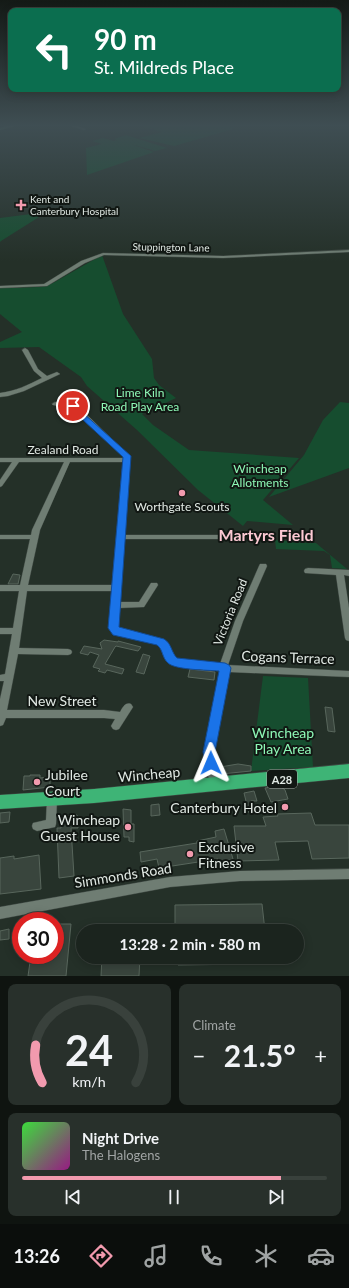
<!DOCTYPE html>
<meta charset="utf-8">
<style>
:root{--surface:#1b241e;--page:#28302b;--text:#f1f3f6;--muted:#a0a4a4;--line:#39413c;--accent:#f29aae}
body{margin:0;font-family:Lato,sans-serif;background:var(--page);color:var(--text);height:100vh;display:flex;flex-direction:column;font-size:15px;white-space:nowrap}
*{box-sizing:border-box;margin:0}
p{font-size:13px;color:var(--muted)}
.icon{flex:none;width:22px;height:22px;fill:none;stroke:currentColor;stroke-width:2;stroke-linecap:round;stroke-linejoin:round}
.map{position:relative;height:976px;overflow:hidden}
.panel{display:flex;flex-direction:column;gap:8px;padding:8px;background:#0f1410;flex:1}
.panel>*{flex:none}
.top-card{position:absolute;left:8px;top:8px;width:333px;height:84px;border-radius:8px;box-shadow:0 2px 10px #0003,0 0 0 1px var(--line);background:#0b6e4f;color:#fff;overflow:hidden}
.speed{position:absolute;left:12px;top:912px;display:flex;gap:8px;font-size:20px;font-weight:700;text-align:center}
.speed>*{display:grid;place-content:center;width:52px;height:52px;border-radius:50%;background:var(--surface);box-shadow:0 2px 10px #0003,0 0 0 1px var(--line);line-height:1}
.speed .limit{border:6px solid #d22;background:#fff;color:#111}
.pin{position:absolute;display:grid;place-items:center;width:34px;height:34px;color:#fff;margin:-17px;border:2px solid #fff;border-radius:50%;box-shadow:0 1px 4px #0007}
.me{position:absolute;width:44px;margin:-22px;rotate:359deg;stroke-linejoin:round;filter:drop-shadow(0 0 3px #0008)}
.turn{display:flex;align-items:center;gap:14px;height:84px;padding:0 20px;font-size:18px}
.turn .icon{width:52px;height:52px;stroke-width:2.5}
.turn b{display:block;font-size:28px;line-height:34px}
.big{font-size:30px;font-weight:700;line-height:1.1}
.panel .card{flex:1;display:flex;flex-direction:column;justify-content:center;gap:6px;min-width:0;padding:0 14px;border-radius:8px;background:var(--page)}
.panel .dial{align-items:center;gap:0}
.dial svg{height:104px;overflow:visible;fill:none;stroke:var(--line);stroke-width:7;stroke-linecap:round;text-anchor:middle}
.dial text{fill:var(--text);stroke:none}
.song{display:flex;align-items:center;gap:12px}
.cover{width:48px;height:48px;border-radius:6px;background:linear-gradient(135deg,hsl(120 70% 55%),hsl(310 70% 35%))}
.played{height:4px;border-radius:2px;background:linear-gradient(90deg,var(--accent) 85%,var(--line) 85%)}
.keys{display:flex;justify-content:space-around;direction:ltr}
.heat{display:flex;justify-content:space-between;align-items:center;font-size:22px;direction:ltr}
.panel .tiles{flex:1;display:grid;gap:8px;grid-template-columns:1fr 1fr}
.card:last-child{grid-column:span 2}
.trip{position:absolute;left:76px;top:924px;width:228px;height:40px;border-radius:20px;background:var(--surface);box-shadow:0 2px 10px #0003,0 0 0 1px var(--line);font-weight:700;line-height:40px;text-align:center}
.tabs{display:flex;height:64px;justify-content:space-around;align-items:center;background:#0b0e0c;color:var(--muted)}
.tabs .icon{width:28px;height:28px}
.tabs .selected{color:var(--accent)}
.tabs b{font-size:18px;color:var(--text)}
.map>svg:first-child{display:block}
.green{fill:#164d2f}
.building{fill:#39453d;stroke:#58665c}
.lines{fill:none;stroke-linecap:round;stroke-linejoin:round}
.minor-casing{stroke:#404a44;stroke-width:1}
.secondary-casing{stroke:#404a44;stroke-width:1}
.trunk-casing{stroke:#404a44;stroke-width:1}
.minor{fill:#6f7d73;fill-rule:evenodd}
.secondary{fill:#5d9274;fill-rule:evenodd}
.trunk{fill:#3eb476;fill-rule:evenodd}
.route{fill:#1a73e8;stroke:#114b97}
.poi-dot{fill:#f29aae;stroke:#111713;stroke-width:1.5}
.labels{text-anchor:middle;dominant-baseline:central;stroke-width:4;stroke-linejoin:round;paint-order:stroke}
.far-poi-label{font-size:10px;fill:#e1e9e4;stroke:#111713;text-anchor:start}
.far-street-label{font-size:10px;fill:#e1e9e4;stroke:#111713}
.shield{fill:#111713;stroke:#a3aaa5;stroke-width:1}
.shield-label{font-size:11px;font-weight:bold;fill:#e1e9e4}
.park-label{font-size:12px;fill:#8ef8b6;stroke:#111713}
.street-label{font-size:12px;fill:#e1e9e4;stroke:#111713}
.poi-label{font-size:12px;fill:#e1e9e4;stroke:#111713}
.near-street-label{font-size:14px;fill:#e1e9e4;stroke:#111713}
.near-park-label{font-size:14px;fill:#8ef8b6;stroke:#111713}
.near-poi-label{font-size:14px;fill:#e1e9e4;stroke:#111713;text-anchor:start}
.district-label{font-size:16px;font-weight:bold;fill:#fcc9d3;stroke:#111713}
</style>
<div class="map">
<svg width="349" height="976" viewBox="0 0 349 976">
<rect width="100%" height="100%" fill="#243028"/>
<path class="green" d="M 134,124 L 217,124 L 237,128 L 174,146 L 139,138 L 162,132 Z
M 126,135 L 167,148 L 155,151 L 131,144 L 154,152 L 87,175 L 86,148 L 102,144 L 92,141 L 103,138 L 114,141 L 117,140 L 114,139 Z
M 47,212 L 1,241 L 0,242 L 0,218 Z
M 102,255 L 123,314 L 152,359 L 154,378 L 159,385 L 176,398 L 142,414 L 153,425 L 189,450 L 299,458 L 263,500 L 293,525 L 247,521 L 243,526 L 198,490 L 137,430 L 87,386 L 81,377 L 39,347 L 0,348 L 0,342 L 22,332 L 0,314 L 0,288 L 40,287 L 53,283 Z
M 340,402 L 349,403 L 349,468 L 269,497 L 304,455 L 323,420 Z
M 275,540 L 316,543 L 347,569 L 332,568 L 330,555 L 324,551 L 276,549 Z
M 263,676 L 308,678 L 313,767 L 251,771 Z"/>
<path class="building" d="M 13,574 L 20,575 L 18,584 L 8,584 Z
M 104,640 L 118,642 L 118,641 L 141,647 L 138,651 L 116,646 L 115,647 L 105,664 L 124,669 L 122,674 L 107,670 L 105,673 L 98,671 L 100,669 L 93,667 L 99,655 L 90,652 L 88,655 L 80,653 L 84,646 L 102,649 L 100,643 Z
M 143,654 L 150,656 L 144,674 L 136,672 Z
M 190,669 L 215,672 L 214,680 L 188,677 Z
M 325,707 L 332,708 L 335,732 L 328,731 Z
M 238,764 L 251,766 L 251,771 L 221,774 L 220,767 Z
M 30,775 L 40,775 L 40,778 L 50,777 L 50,787 L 23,790 L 24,776 L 30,776 Z
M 280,786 L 285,790 L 288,799 L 271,802 L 265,788 Z
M 254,791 L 257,801 L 251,801 L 253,812 L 249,813 L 244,793 Z
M 159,804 L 160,815 L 151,816 L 151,805 Z
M 123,809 L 131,810 L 131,824 L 134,824 L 134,842 L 129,841 L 129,837 L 124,837 Z
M 10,812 L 9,822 L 0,823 L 0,813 Z
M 311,813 L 315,825 L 349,825 L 349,858 L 312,859 L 308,841 L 275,842 L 279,860 L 238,861 L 234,826 L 266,826 L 263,817 L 278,816 L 277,814 Z
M 77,815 L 78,828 L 71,828 L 74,876 L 59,878 L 57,828 L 61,828 L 60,817 Z
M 224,829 L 233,859 L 219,863 L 218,859 L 159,868 L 157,859 L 141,862 L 140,852 L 197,843 L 197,841 L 216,837 L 215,831 Z
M 39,855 L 41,889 L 0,894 L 0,858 L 14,856 L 14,859 Z
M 262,904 L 265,931 L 175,931 L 175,905 Z
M 55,924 L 71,924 L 66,976 L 28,976 L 31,955 L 55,955 Z
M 9,929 L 9,939 L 0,940 L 0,931 Z
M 102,957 L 140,957 L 139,976 L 101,976 Z
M 178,957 L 248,957 L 249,964 L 178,965 Z"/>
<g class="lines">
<g class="minor-casing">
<path id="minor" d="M 65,124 L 70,124 L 86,129 L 84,130 Z
M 349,250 L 349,252 L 223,258 L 104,255 L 85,263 L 47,286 L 0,288 L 0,286 L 44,284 L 81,261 L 103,253 L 223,256 Z
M 25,348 L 28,350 L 38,369 L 47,376 L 57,372 L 60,374 L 24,391 L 8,396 L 0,397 L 0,393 C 16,391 28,385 42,378 L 34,371 L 22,350 Z
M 55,402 L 79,407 L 130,457 L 124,535 L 237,535 L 241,537 L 237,539 L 124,539 L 119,602 L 139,602 L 151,583 L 157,583 L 158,585 L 144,607 L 119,608 L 117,625 L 120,629 L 163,639 L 168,643 L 171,654 L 176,659 L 220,664 L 235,621 L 259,566 L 260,564 L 266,564 L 267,566 L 243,621 L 228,665 L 349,671 L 349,677 L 229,672 L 214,752 L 220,785 L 219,788 L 215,789 L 211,788 L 210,785 L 204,752 L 220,671 C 212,670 175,667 170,664 C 161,658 164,649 157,644 L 114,634 L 109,625 L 112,591 L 27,591 L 19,648 L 68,649 L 71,650 L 72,652 L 71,654 L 68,655 L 18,654 L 7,710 L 104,710 L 120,712 C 123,707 125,702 131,704 L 133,707 L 119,729 L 116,730 L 113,729 L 111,726 L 115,719 L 104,718 L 6,718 L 3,725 L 0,726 L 0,699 L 4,681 L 0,681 L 0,675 L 5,674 L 12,634 L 0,634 L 0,628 L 13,628 L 19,591 L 0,591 L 0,585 L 20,585 L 30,539 L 0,539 L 0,535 L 31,535 L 32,530 L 64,462 L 19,462 L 2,486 L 0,487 L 0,480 L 12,462 L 0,462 L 0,458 L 124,458 L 75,409 L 53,405 L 52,404 ZM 70,462 L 123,462 L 112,585 L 28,585 L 40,530 Z
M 308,568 L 349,570 L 349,576 L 344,575 L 349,608 L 349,641 L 346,640 L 345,638 L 336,575 L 305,573 L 304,571 L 305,569 Z
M 52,794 L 56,796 L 57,799 L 56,824 L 55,827 L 37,831 L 33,829 L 32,826 L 33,823 L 46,820 L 47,799 L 48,796 Z
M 349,869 L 349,879 L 240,881 L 170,887 L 0,919 L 0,907 L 170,877 L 240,871 Z"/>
</g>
<g class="secondary-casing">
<path id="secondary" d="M 15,124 L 22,124 L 0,130 L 0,128 Z"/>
</g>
<g class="trunk-casing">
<path id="trunk" d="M 349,764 L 349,778 L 94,803 L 0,809 L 0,795 L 94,789 Z"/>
</g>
<use href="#minor" class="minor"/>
<use href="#secondary" class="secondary"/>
<use href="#trunk" class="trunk"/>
</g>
<linearGradient id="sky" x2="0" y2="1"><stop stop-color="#141a16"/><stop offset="0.48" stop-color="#3f4e53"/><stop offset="1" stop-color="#3f4e53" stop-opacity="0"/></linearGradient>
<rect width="349" height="261" fill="url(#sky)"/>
<path class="route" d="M 73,404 L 131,456 L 119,627 L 164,639 C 172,644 171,652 177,658 L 225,663 L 229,665 L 231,668 L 215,752 L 217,763 L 216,766 L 211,768 L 206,766 L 203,752 L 219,671 C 208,670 175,670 168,663 C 162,658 163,649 157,645 L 113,635 L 108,628 L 123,457 L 70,408 L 69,406 Z"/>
<g class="poi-dot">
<path d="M19 199h4v4h4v4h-4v4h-4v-4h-4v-4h4z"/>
<circle cx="182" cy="493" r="4"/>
<circle cx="37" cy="782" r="4"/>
<circle cx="285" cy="807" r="4"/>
<circle cx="128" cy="827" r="4"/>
<circle cx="190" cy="854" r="4"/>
</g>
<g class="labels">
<g class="far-poi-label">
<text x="30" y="199">Kent and<tspan x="30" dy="12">Canterbury Hospital</tspan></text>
</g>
<g class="far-street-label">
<text transform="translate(171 247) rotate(1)">Stuppington Lane</text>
</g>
<rect class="shield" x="267" y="770" width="30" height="18" rx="3"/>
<g class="shield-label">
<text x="282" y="779">A28</text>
</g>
<g class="park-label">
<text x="140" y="392">Lime Kiln<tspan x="140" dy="14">Road Play Area</tspan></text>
<text x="260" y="468">Wincheap<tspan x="260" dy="14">Allotments</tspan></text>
</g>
<g class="street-label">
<text x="63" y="449">Zealand Road</text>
<text transform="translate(230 612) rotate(-68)">Victoria Road</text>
</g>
<g class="poi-label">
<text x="182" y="506">Worthgate Scouts</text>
</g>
<g class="near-street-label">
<text transform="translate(288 657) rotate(2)">Cogans Terrace</text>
<text x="62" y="700">New Street</text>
<text transform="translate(149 774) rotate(-5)">Wincheap</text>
<text transform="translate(123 875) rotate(-9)">Simmonds Road</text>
</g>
<g class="near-park-label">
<text x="283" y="732">Wincheap<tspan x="283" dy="16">Play Area</tspan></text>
</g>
<g class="near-poi-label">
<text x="45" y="774">Jubilee<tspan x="45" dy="16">Court</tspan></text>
<text x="277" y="807" text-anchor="end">Canterbury Hotel</text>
<text x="120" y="819" text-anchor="end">Wincheap<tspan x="120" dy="16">Guest House</tspan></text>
<text x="198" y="846">Exclusive<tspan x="198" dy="16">Fitness</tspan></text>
</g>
<g class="district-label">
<text x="266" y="534">Martyrs Field</text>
</g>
</g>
</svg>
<div class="speed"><div class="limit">30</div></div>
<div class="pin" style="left:73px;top:406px;background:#d93025"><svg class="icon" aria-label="arrive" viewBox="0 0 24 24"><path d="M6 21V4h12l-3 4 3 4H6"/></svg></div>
<svg class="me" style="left:211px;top:763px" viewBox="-20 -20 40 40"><path d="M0-17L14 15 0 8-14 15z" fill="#1a73e8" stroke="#fff" stroke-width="4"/></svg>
<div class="trip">13:28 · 2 min · 580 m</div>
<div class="top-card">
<div class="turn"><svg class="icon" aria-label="left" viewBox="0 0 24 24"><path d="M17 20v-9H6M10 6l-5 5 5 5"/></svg><div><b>90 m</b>St. Mildreds Place</div></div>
</div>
</div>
<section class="panel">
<div class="tiles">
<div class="card dial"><svg viewBox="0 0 100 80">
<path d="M14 69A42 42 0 1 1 86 69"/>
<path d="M14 69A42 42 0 0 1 9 40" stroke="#f29aae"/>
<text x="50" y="56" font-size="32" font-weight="700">24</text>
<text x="50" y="72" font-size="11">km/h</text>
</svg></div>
<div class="card"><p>Climate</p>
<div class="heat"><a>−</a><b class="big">21.5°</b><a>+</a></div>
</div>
<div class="card">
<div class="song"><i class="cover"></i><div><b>Night Drive</b><p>The Halogens</p></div></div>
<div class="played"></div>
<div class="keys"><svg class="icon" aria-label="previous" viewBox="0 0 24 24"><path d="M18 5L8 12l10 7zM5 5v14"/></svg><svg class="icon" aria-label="pause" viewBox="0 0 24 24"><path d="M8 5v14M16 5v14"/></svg><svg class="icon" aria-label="next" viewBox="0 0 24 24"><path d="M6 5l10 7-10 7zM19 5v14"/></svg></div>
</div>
</div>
</section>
<nav class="tabs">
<b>13:26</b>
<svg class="icon selected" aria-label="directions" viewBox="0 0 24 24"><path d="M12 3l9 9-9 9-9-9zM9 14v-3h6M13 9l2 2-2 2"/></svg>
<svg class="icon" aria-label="music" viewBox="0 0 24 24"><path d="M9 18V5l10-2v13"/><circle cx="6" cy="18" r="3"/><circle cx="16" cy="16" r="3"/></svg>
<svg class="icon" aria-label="phone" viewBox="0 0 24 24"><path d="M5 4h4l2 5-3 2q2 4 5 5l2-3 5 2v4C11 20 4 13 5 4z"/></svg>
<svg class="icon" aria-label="climate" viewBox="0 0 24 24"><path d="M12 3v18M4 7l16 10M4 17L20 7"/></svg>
<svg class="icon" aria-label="car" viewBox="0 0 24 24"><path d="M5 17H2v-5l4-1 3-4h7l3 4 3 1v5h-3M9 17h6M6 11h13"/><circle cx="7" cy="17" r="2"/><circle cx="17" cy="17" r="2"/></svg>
</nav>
